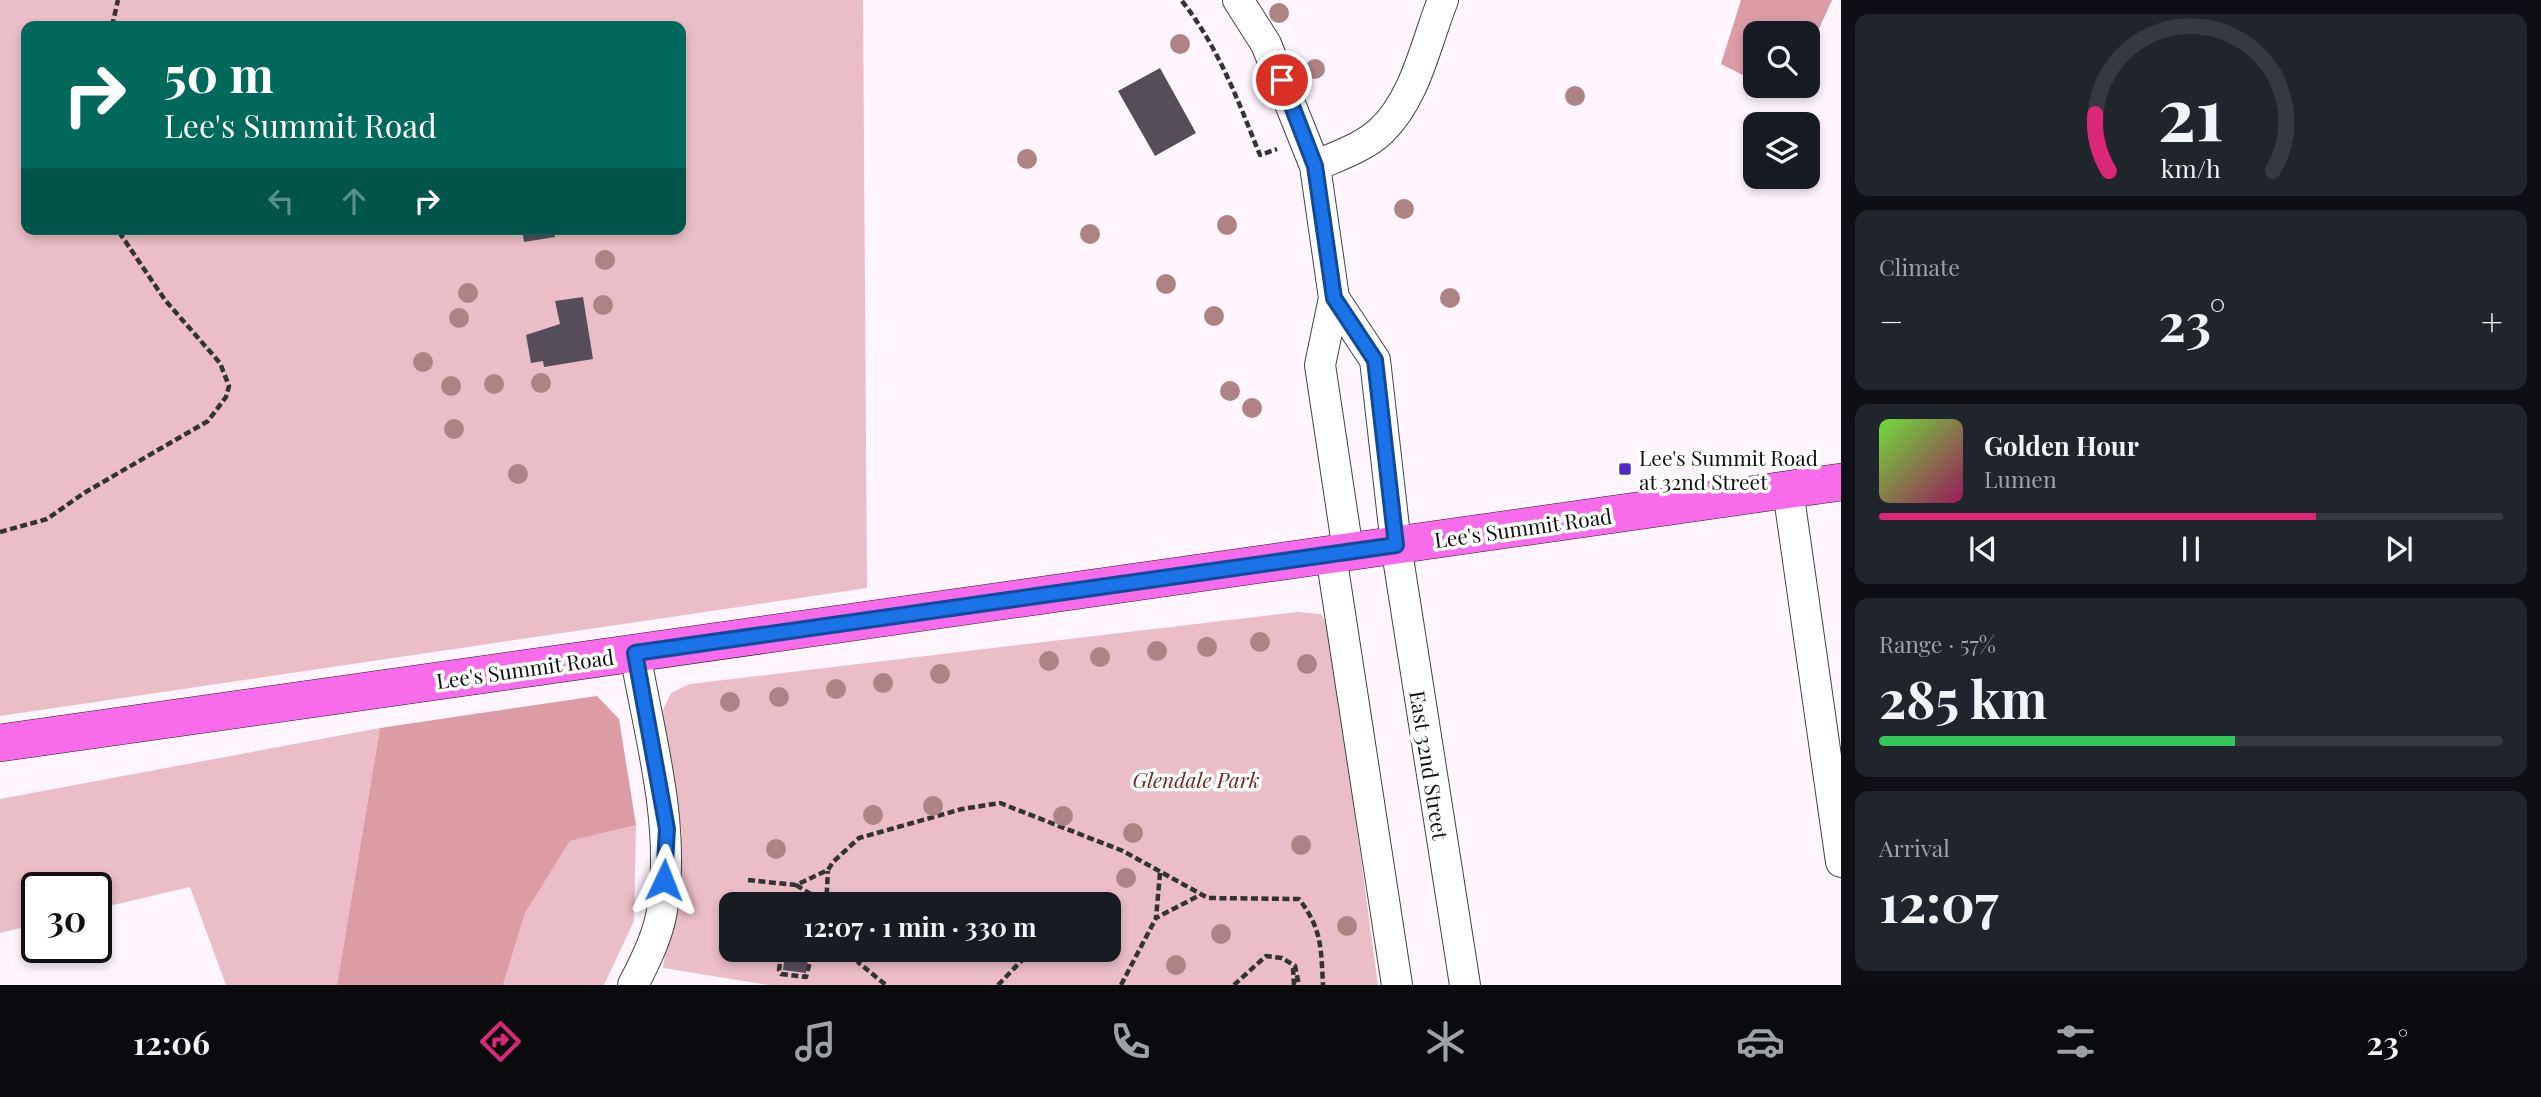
<!DOCTYPE html>
<meta charset="utf-8">
<style>
:root{--surface:#171b24;--page:#20242c;--text:#f1f3f6;--muted:#9ea1a6;--line:#363941;--accent:#db2777}
body{margin:0;font-family:"Playfair Display",serif;background:var(--page);color:var(--text);height:100vh;display:flex;flex-direction:column;font-size:26px;white-space:nowrap}
*{box-sizing:border-box;margin:0}
p{font-size:23px;color:var(--muted)}
.icon{flex:none;width:38px;height:38px;fill:none;stroke:currentColor;stroke-width:2;stroke-linecap:round;stroke-linejoin:round}
.map{position:relative;flex:1;overflow:hidden}
.details{display:flex;flex-direction:column;gap:14px;padding:14px;background:#0d0f14;width:700px}
.details>*{flex:none}
.guide{position:absolute;left:21px;top:21px;width:665px;height:214px;border-radius:14px;box-shadow:0 4px 10px #0003;background:#00695c;color:#fff;overflow:hidden}
.buttons{position:absolute;left:1743px;top:21px;display:grid;gap:14px}
.buttons a{display:grid;place-items:center;width:77px;height:77px;border-radius:14px;background:var(--surface);box-shadow:0 4px 10px #0003;font-size:35px}
.speed{position:absolute;left:21px;top:872px;display:flex;gap:14px;font-size:35px;font-weight:700;text-align:center}
.speed>*{display:grid;place-content:center;width:91px;height:91px;border-radius:50%;background:var(--surface);box-shadow:0 4px 10px #0003;line-height:1}
.speed .limit{border:4px solid #111;border-radius:10px;background:#fff;color:#111}
.pin{position:absolute;display:grid;place-items:center;width:60px;height:60px;color:#fff;margin:-30px;border:4px solid #fff;border-radius:50%;box-shadow:0 2px 7px #0007}
.me{position:absolute;width:77px;margin:-38px;rotate:2deg;stroke-linejoin:round;filter:drop-shadow(0 0 5px #0008)}
.turn{display:flex;align-items:center;gap:24px;height:147px;padding:0 28px;font-size:32px}
.turn .icon{width:91px;height:91px;stroke-width:2.5}
.turn b{display:block;font-size:49px;line-height:60px}
.lanes{display:flex;align-items:center;height:66px;padding:0 28px;background:#0003;justify-content:center;gap:35px;direction:ltr}
.lanes .off{opacity:.35}
.big{font-size:52px;font-weight:700;line-height:1.1}
.details .widget{flex:1;display:flex;flex-direction:column;justify-content:center;gap:10px;min-width:0;padding:0 24px;border-radius:14px;background:var(--page)}
.details .dial{align-items:center;gap:0}
.dial svg{height:182px;overflow:visible;fill:none;stroke:var(--line);stroke-width:7;stroke-linecap:round;text-anchor:middle}
.dial text{fill:var(--text);stroke:none}
.song{display:flex;align-items:center;gap:21px}
.cover{width:84px;height:84px;border-radius:10px;background:linear-gradient(135deg,hsl(100 70% 55%),hsl(330 70% 35%))}
.played{height:7px;border-radius:4px;background:linear-gradient(90deg,var(--accent) 70%,var(--line) 70%)}
.keys{display:flex;justify-content:space-around;direction:ltr}
.heat{display:flex;justify-content:space-between;align-items:center;font-size:38px;direction:ltr}
.charge{height:10px;border-radius:5px;background:linear-gradient(90deg,#34c759 57%,var(--line) 0)}
.trip{position:absolute;left:719px;top:892px;width:402px;height:70px;border-radius:14px;background:var(--surface);box-shadow:0 4px 10px #0003;font-weight:700;line-height:70px;text-align:center}
.tab-bar{display:flex;height:112px;justify-content:space-around;align-items:center;background:#090b0e;color:var(--muted)}
.tab-bar .icon{width:49px;height:49px}
.tab-bar .current{color:var(--accent)}
.tab-bar b{font-size:32px;color:var(--text)}
main{display:flex;flex:1;min-height:0}
.map>svg:first-child{display:block}
.green{fill:#ebbdc6;fill-rule:evenodd}
.forest{fill:#db9ca4}
.building{fill:#564d5a}
.lines{fill:none;stroke-linecap:round;stroke-linejoin:round}
.minor-casing{stroke:#444;stroke-width:32}
.major-casing{stroke:#222;stroke-width:38}
.path{stroke:#333;stroke-width:4.5;stroke-dasharray:7 3.5;stroke-linecap:butt}
.minor{stroke:#fff;stroke-width:30}
.major{stroke:#f86cec;stroke-width:37}
.tree{fill:#ad8483}
.route-casing{stroke:#114b97;stroke-width:18}
.route{stroke:#1a73e8;stroke-width:12}
.poi-dot{fill:#5327c2;stroke:#fff;stroke-width:2.5}
.labels{text-anchor:middle;dominant-baseline:central;stroke-width:7;stroke-linejoin:round;paint-order:stroke}
.poi-label{font-size:21px;fill:#111;stroke:#fff;text-anchor:start}
.street-label{font-size:21px;fill:#111;stroke:#fff}
.park-label{font-size:21px;font-style:italic;fill:#6a281f;stroke:#fff}
</style>
<main>
<div class="map">
<svg width="1841" height="985" viewBox="0 0 1841 985">
<rect width="100%" height="100%" fill="#fff5fe"/>
<path class="green" d="M 0,0 L 863,0 L 867,588 L 0,716 ZM 26,26 L 681,26 L 681,229 L 26,229 Z
M 1297,612 L 1321,614 L 1330,630 L 1378,985 L 769,985 L 663,968 L 682,833 L 662,712 L 671,693 L 690,684 ZM 732,905 L 1110,905 L 1110,950 L 732,950 Z
M 380,728 L 337,985 L 226,985 L 190,887 L 96,909 L 96,887 L 37,887 L 37,924 L 0,933 L 0,799 Z
M 636,825 L 634,921 L 604,985 L 503,985 L 525,913 L 570,841 Z"/>
<path class="forest" d="M 1741,0 L 1832,0 L 1808,53 L 1808,33 L 1755,33 L 1755,77 L 1751,79 L 1721,64 Z
M 597,696 L 619,719 L 636,825 L 570,841 L 525,913 L 503,985 L 337,985 L 380,728 Z"/>
<path class="building" d="M 1160,68 L 1196,133 L 1155,156 L 1118,91 Z
M 522,229 L 554,229 L 555,237 L 524,242 Z
M 583,297 L 593,359 L 544,367 L 543,361 L 531,363 L 526,335 L 560,324 L 555,301 Z
M 785,954 L 808,957 L 806,973 L 783,970 Z"/>
<g class="lines">
<g class="minor-casing">
<path id="minor" d="M 1238,0 L 1266,44 L 1315,166 L 1334,298 L 1320,365 L 1348,551
M 1315,166 C 1337,156 1363,148 1381,131 C 1416,98 1426,42 1443,0
M 1334,298 L 1375,360 L 1396,545 L 1465,985
M 1788,490 L 1841,862
M 1331,555 L 1397,985
M 633,985 C 646,960 660,932 663,904 C 675,821 649,734 635,653"/>
</g>
<g class="major-casing">
<path id="major" d="M 0,743 L 1841,482"/>
</g>
<path class="path" d="M 1182,1 C 1219,48 1238,101 1260,155 L 1277,149
M 112,26 L 118,0
M 0,532 L 47,519 L 84,493 L 208,421 L 226,397 L 229,386 L 220,363 L 165,300 L 117,229
M 1160,873 L 1156,918 L 1200,895
M 748,880 L 796,885 L 828,870 L 833,862 L 859,838 L 962,809 L 1000,803 L 1123,851 L 1208,898 L 1299,899 C 1322,929 1321,948 1323,985
M 796,885 L 825,903
M 826,905 L 828,871
M 851,950 L 859,963 L 886,985
M 812,954 L 806,977 L 781,974 L 779,970 L 782,953 L 812,954 L 818,950
M 1293,968 L 1294,985
M 998,985 L 1032,950
M 1121,985 L 1156,918
M 1234,985 L 1266,956 L 1282,958 L 1295,966 L 1299,985"/>
<use href="#minor" class="minor"/>
<use href="#major" class="major"/>
</g>
<g class="tree">
<circle cx="1279" cy="13" r="10"/>
<circle cx="1180" cy="44" r="10"/>
<circle cx="1315" cy="69" r="10"/>
<circle cx="1575" cy="96" r="10"/>
<circle cx="1027" cy="159" r="10"/>
<circle cx="1404" cy="209" r="10"/>
<circle cx="1227" cy="225" r="10"/>
<circle cx="1090" cy="234" r="10"/>
<circle cx="605" cy="260" r="10"/>
<circle cx="1166" cy="284" r="10"/>
<circle cx="468" cy="293" r="10"/>
<circle cx="1450" cy="298" r="10"/>
<circle cx="603" cy="305" r="10"/>
<circle cx="1214" cy="316" r="10"/>
<circle cx="459" cy="318" r="10"/>
<circle cx="423" cy="362" r="10"/>
<circle cx="541" cy="383" r="10"/>
<circle cx="494" cy="384" r="10"/>
<circle cx="451" cy="386" r="10"/>
<circle cx="1230" cy="391" r="10"/>
<circle cx="1252" cy="408" r="10"/>
<circle cx="454" cy="429" r="10"/>
<circle cx="518" cy="474" r="10"/>
<circle cx="1260" cy="642" r="10"/>
<circle cx="1207" cy="647" r="10"/>
<circle cx="1157" cy="651" r="10"/>
<circle cx="1100" cy="657" r="10"/>
<circle cx="1049" cy="661" r="10"/>
<circle cx="1307" cy="664" r="10"/>
<circle cx="940" cy="674" r="10"/>
<circle cx="883" cy="683" r="10"/>
<circle cx="836" cy="689" r="10"/>
<circle cx="779" cy="697" r="10"/>
<circle cx="730" cy="702" r="10"/>
<circle cx="933" cy="806" r="10"/>
<circle cx="873" cy="815" r="10"/>
<circle cx="1063" cy="816" r="10"/>
<circle cx="1133" cy="833" r="10"/>
<circle cx="1301" cy="845" r="10"/>
<circle cx="776" cy="849" r="10"/>
<circle cx="1126" cy="878" r="10"/>
<circle cx="1347" cy="926" r="10"/>
<circle cx="1221" cy="934" r="10"/>
<circle cx="1176" cy="965" r="10"/>
</g>
<g class="lines">
<g class="route-casing">
<path id="route" d="M 664,880 L 667,829 L 635,653 L 1396,545 L 1375,360 L 1334,298 L 1315,166 L 1282,80"/>
</g>
<use href="#route" class="route"/>
</g>
<rect class="poi-dot" x="1618" y="462" width="14" height="14" rx="3.5"/>
<g class="labels">
<g class="poi-label">
<text x="1639" y="457">Lee's Summit Road<tspan x="1639" dy="24">at 32nd Street</tspan></text>
</g>
<g class="street-label">
<text transform="translate(1523 527) rotate(-8)">Lee's Summit Road</text>
<text transform="translate(525 668) rotate(-8)">Lee's Summit Road</text>
<text transform="translate(1430 765) rotate(81)">East 32nd Street</text>
</g>
<g class="park-label">
<text x="1196" y="779">Glendale Park</text>
</g>
</g>
</svg>
<div class="buttons">
<a><svg class="icon" aria-label="search" viewBox="0 0 24 24"><circle cx="10" cy="10" r="6"/><path d="M15 15l6 6"/></svg></a>
<a><svg class="icon" aria-label="layers" viewBox="0 0 24 24"><path d="M12 4l9 5-9 5-9-5zM3 14l9 5 9-5"/></svg></a>
</div>
<div class="speed"><div class="limit">30</div></div>
<div class="pin" style="left:1282px;top:80px;background:#d93025"><svg class="icon" aria-label="arrive" viewBox="0 0 24 24"><path d="M6 21V4h12l-3 4 3 4H6"/></svg></div>
<svg class="me" style="left:664px;top:880px" viewBox="-20 -20 40 40"><path d="M0-17L14 15 0 8-14 15z" fill="#1a73e8" stroke="#fff" stroke-width="4"/></svg>
<div class="trip">12:07 · 1 min · 330 m</div>
<div class="guide">
<div class="turn"><svg class="icon" aria-label="right" viewBox="0 0 24 24"><path d="M7 20v-9h11M14 6l5 5-5 5"/></svg><div><b>50 m</b>Lee's Summit Road</div></div>
<div class="lanes"><svg class="icon off" aria-label="left" viewBox="0 0 24 24"><path d="M17 20v-9H6M10 6l-5 5 5 5"/></svg><svg class="icon off" aria-label="ahead" viewBox="0 0 24 24"><path d="M12 20V5M6 11l6-6 6 6"/></svg><svg class="icon" aria-label="right" viewBox="0 0 24 24"><path d="M7 20v-9h11M14 6l5 5-5 5"/></svg></div>
</div>
</div>
<section class="details">
<div class="widget dial"><svg viewBox="0 0 100 80">
<path d="M14 69A42 42 0 1 1 86 69"/>
<path d="M14 69A42 42 0 0 1 8 44" stroke="#db2777"/>
<text x="50" y="56" font-size="32" font-weight="700">21</text>
<text x="50" y="72" font-size="11">km/h</text>
</svg></div>
<div class="widget"><p>Climate</p>
<div class="heat"><a>−</a><b class="big">23°</b><a>+</a></div>
</div>
<div class="widget">
<div class="song"><i class="cover"></i><div><b>Golden Hour</b><p>Lumen</p></div></div>
<div class="played"></div>
<div class="keys"><svg class="icon" aria-label="previous" viewBox="0 0 24 24"><path d="M18 5L8 12l10 7zM5 5v14"/></svg><svg class="icon" aria-label="pause" viewBox="0 0 24 24"><path d="M8 5v14M16 5v14"/></svg><svg class="icon" aria-label="next" viewBox="0 0 24 24"><path d="M6 5l10 7-10 7zM19 5v14"/></svg></div>
</div>
<div class="widget"><p>Range · 57%</p><b class="big">285 km</b><div class="charge"></div></div>
<div class="widget"><p>Arrival</p><b class="big">12:07</b></div>
</section>
</main>
<nav class="tab-bar">
<b>12:06</b>
<svg class="icon current" aria-label="directions" viewBox="0 0 24 24"><path d="M12 3l9 9-9 9-9-9zM9 14v-3h6M13 9l2 2-2 2"/></svg>
<svg class="icon" aria-label="music" viewBox="0 0 24 24"><path d="M9 18V5l10-2v13"/><circle cx="6" cy="18" r="3"/><circle cx="16" cy="16" r="3"/></svg>
<svg class="icon" aria-label="phone" viewBox="0 0 24 24"><path d="M5 4h4l2 5-3 2q2 4 5 5l2-3 5 2v4C11 20 4 13 5 4z"/></svg>
<svg class="icon" aria-label="climate" viewBox="0 0 24 24"><path d="M12 3v18M4 7l16 10M4 17L20 7"/></svg>
<svg class="icon" aria-label="car" viewBox="0 0 24 24"><path d="M5 17H2v-5l4-1 3-4h7l3 4 3 1v5h-3M9 17h6M6 11h13"/><circle cx="7" cy="17" r="2"/><circle cx="17" cy="17" r="2"/></svg>
<svg class="icon" aria-label="filters" viewBox="0 0 24 24"><path d="M4 7h16M4 17h16"/><circle cx="9" cy="7" r="2"/><circle cx="15" cy="17" r="2"/></svg>
<b>23°</b>
</nav>
